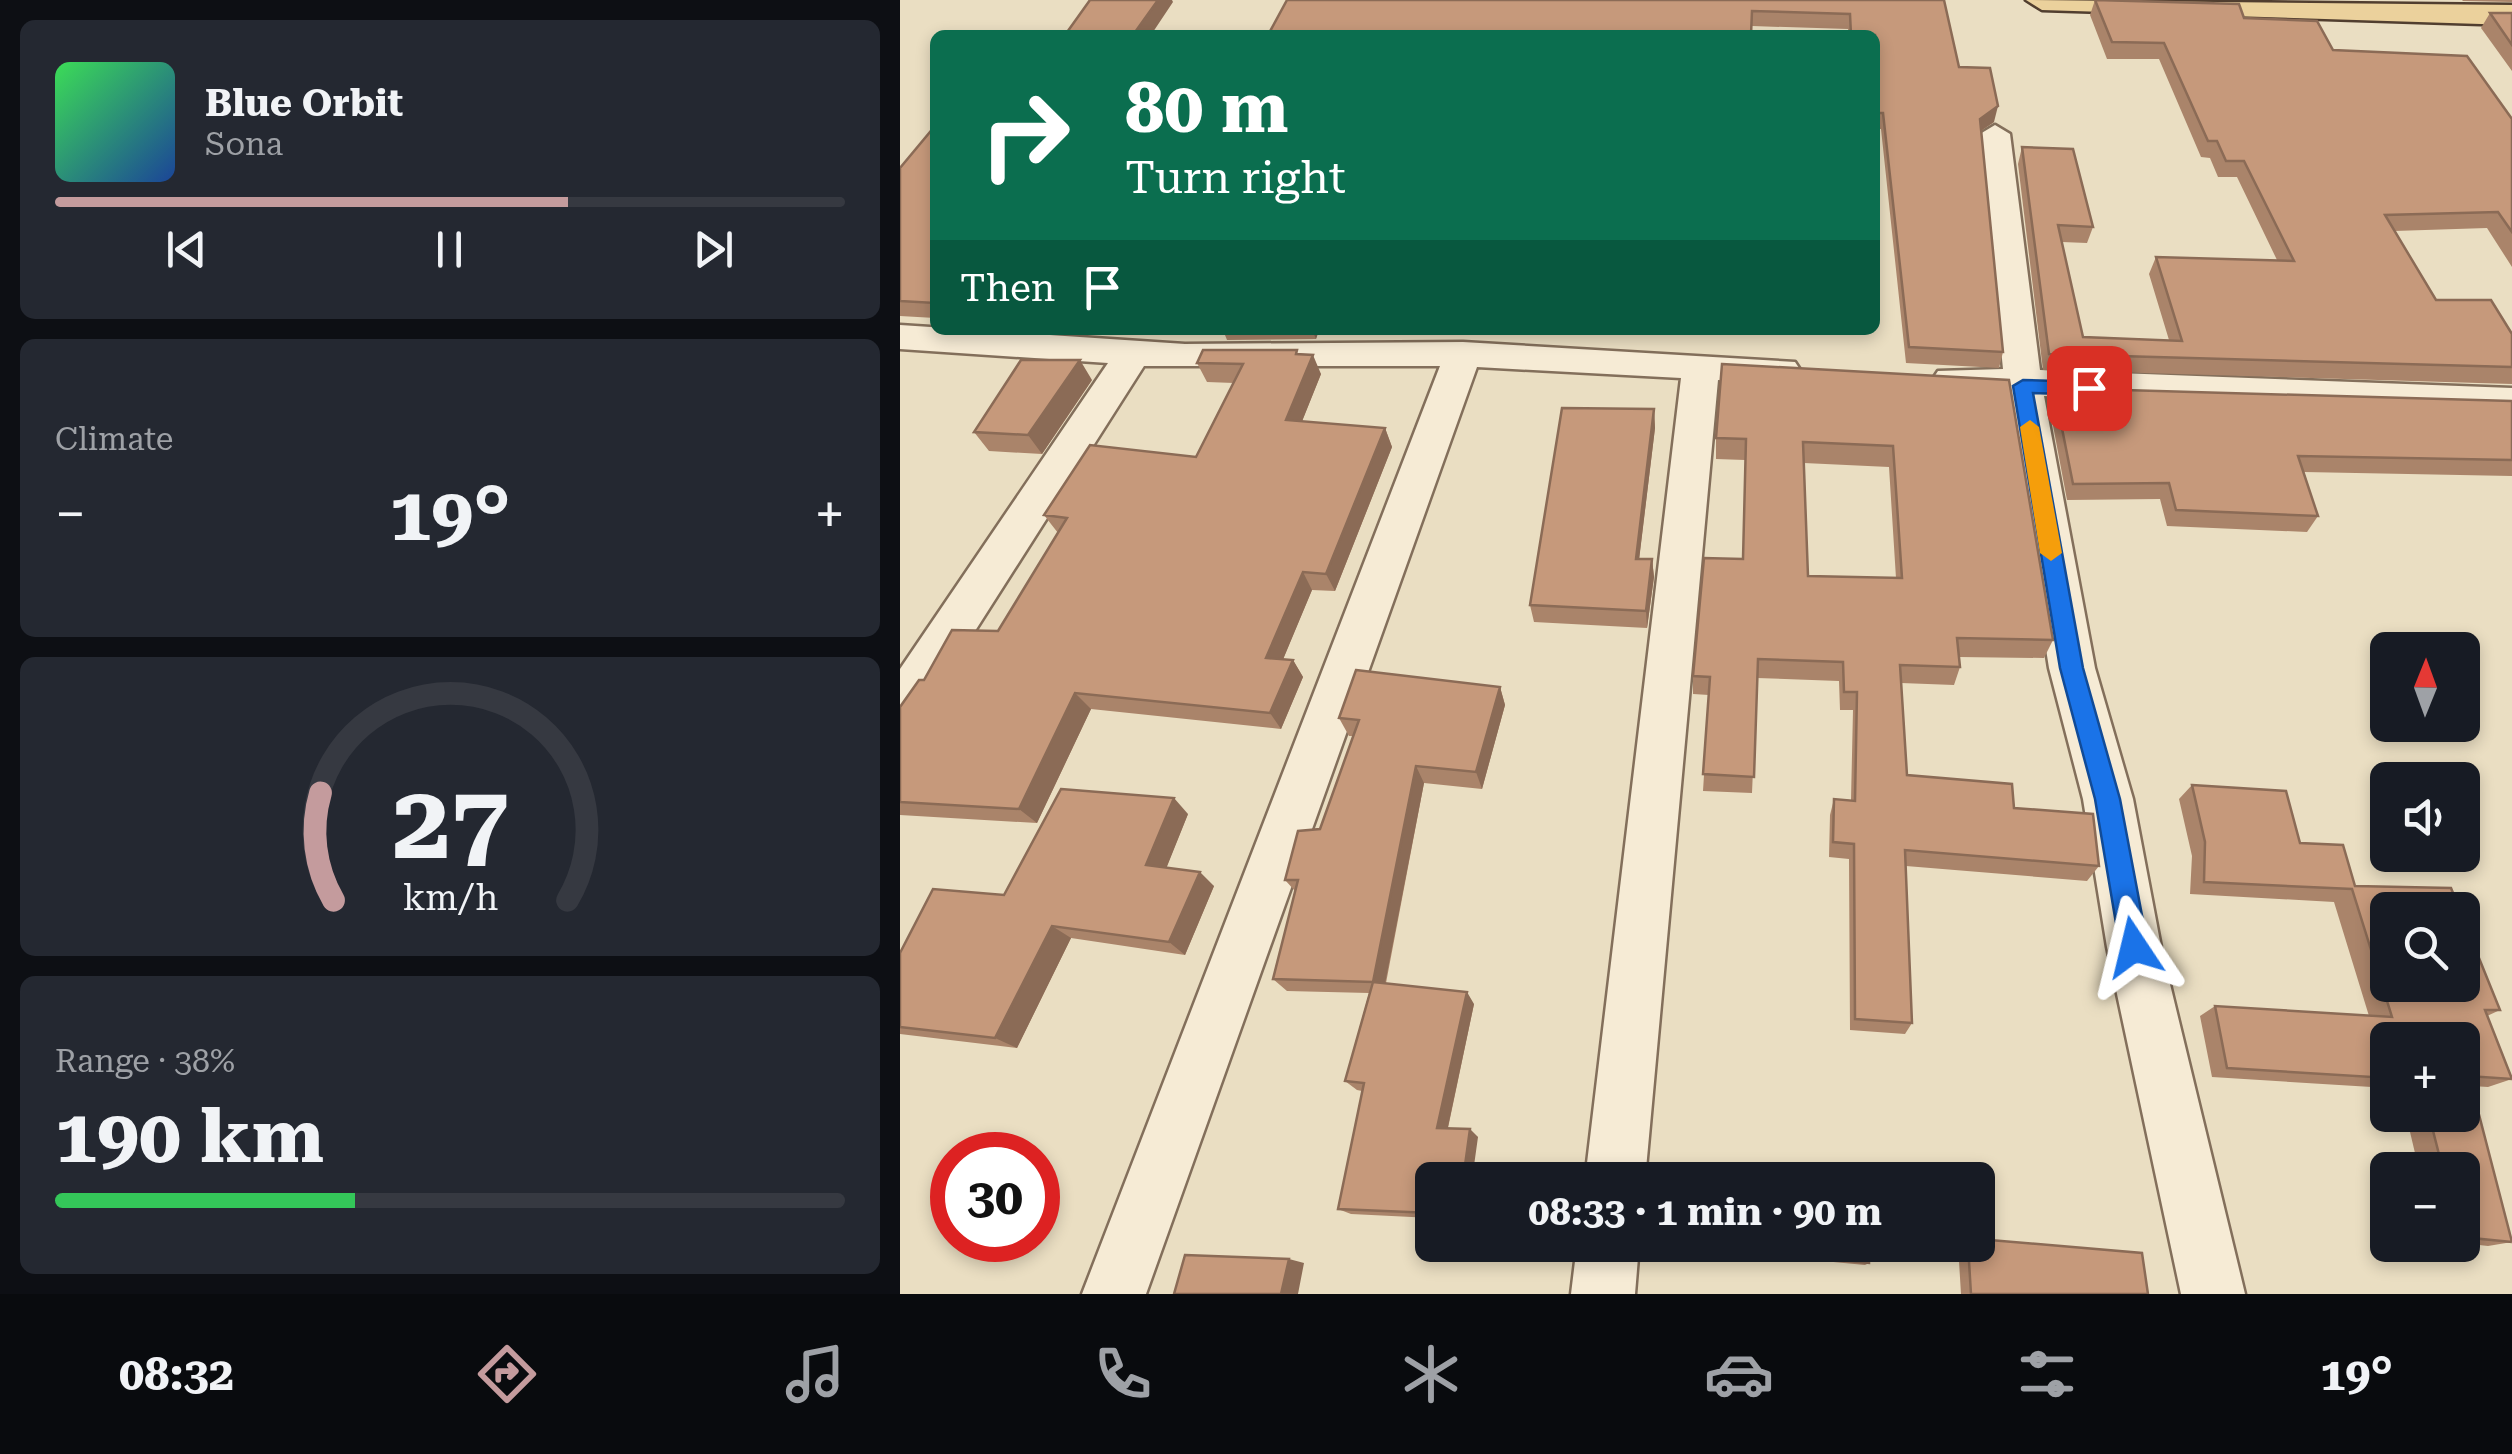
<!DOCTYPE html>
<meta charset="utf-8">
<style>
:root{--surface:#171b24;--page:#242831;--text:#f1f3f6;--muted:#9ea1a6;--line:#363941;--accent:#c49b9d}
body{margin:0;font-family:"Roboto Serif",serif;background:var(--page);color:var(--text);height:100vh;display:flex;flex-direction:column;font-size:38px;white-space:nowrap}
*{box-sizing:border-box;margin:0}
p{font-size:32px;color:var(--muted)}
.icon{flex:none;width:55px;height:55px;fill:none;stroke:currentColor;stroke-width:2;stroke-linecap:round;stroke-linejoin:round}
.map{position:relative;flex:1;overflow:hidden}
.panel{display:flex;flex-direction:column;gap:20px;padding:20px;background:#0d0f14;width:900px}
.panel>*{flex:none}
.top-card{position:absolute;left:30px;top:30px;width:950px;height:305px;border-radius:15px;box-shadow:0 5px 15px #0003;background:#0b6e4f;color:#fff;overflow:hidden}
.needle{width:65px;rotate:1deg}
.controls{position:absolute;left:1470px;top:632px;display:grid;gap:20px}
.controls a{display:grid;place-items:center;width:110px;height:110px;border-radius:15px;background:var(--surface);box-shadow:0 5px 15px #0003;font-size:50px}
.speed{position:absolute;left:30px;top:1132px;display:flex;gap:20px;font-size:50px;font-weight:700;text-align:center}
.speed>*{display:grid;place-content:center;width:130px;height:130px;border-radius:50%;background:var(--surface);box-shadow:0 5px 15px #0003;line-height:1}
.speed .limit{border:15px solid #d22;background:#fff;color:#111}
.pin{position:absolute;display:grid;place-items:center;width:85px;height:85px;color:#fff;margin:-42px;border-radius:20px;box-shadow:0 5px 15px #0006}
.me{position:absolute;width:110px;margin:-55px;rotate:350deg;stroke-linejoin:round;filter:drop-shadow(0 0 8px #0008)}
.turn{display:flex;align-items:center;gap:35px;height:210px;padding:0 30px;font-size:45px}
.turn .icon{width:130px;height:130px;stroke-width:2.5}
.turn b{display:block;font-size:70px;line-height:85px}
.then{display:flex;align-items:center;height:95px;padding:0 30px;background:#0003;gap:20px;font-size:38px}
.big{font-size:75px;font-weight:700;line-height:1.1}
.panel .tile{flex:1;display:flex;flex-direction:column;justify-content:center;gap:15px;min-width:0;padding:0 35px;border-radius:15px;background:var(--page)}
.panel .dial{align-items:center;gap:0}
.dial svg{height:260px;overflow:visible;fill:none;stroke:var(--line);stroke-width:7;stroke-linecap:round;text-anchor:middle}
.dial text{fill:var(--text);stroke:none}
.song{display:flex;align-items:center;gap:30px}
.cover{width:120px;height:120px;border-radius:15px;background:linear-gradient(135deg,hsl(130 70% 55%),hsl(220 70% 35%))}
.played{height:10px;border-radius:5px;background:linear-gradient(90deg,var(--accent) 65%,var(--line) 65%)}
.keys{display:flex;justify-content:space-around;direction:ltr}
.heat{display:flex;justify-content:space-between;align-items:center;font-size:55px;direction:ltr}
.charge{height:15px;border-radius:8px;background:linear-gradient(90deg,#34c759 38%,var(--line) 0)}
.trip{position:absolute;left:515px;top:1162px;width:580px;height:100px;border-radius:15px;background:var(--surface);box-shadow:0 5px 15px #0003;font-weight:700;line-height:100px;text-align:center}
.dock{display:flex;height:160px;justify-content:space-around;align-items:center;background:#090b0e;color:var(--muted)}
.dock .icon{width:70px;height:70px}
.dock .on{color:var(--accent)}
.dock b{font-size:45px;color:var(--text)}
main{display:flex;flex:1;min-height:0}
.map>svg:first-child{display:block}
.lines{fill:none;stroke-linecap:round;stroke-linejoin:round}
.street-casing{stroke:#836f5b;stroke-width:5}
.primary-casing{stroke:#513e2f;stroke-width:5}
.street{fill:#f6ebd5;fill-rule:evenodd}
.primary{fill:#ebd19c;fill-rule:evenodd}
.wall{fill:#aa846a;fill-rule:evenodd}
.shaded-wall{fill:#8b6b56}
.building{fill:#c6997b;stroke:#8b6b56;stroke-width:2.5;fill-rule:evenodd}
.route{fill:#1a73e8;stroke:#114b97;stroke-width:2.5}
.slow{fill:#f59e0b}
</style>
<main>
<section class="panel">
<div class="tile">
<div class="song"><i class="cover"></i><div><b>Blue Orbit</b><p>Sona</p></div></div>
<div class="played"></div>
<div class="keys"><svg class="icon" aria-label="previous" viewBox="0 0 24 24"><path d="M18 5L8 12l10 7zM5 5v14"/></svg><svg class="icon" aria-label="pause" viewBox="0 0 24 24"><path d="M8 5v14M16 5v14"/></svg><svg class="icon" aria-label="next" viewBox="0 0 24 24"><path d="M6 5l10 7-10 7zM19 5v14"/></svg></div>
</div>
<div class="tile"><p>Climate</p>
<div class="heat"><a>−</a><b class="big">19°</b><a>+</a></div>
</div>
<div class="tile dial"><svg viewBox="0 0 100 80">
<path d="M14 69A42 42 0 1 1 86 69"/>
<path d="M14 69A42 42 0 0 1 10 36" stroke="#c49b9d"/>
<text x="50" y="56" font-size="32" font-weight="700">27</text>
<text x="50" y="72" font-size="11">km/h</text>
</svg></div>
<div class="tile"><p>Range · 38%</p><b class="big">190 km</b><div class="charge"></div></div>
</section>
<div class="map">
<svg width="1612" height="1294" viewBox="0 0 1612 1294">
<rect width="100%" height="100%" fill="#eadec2"/>
<g class="lines">
<g class="street-casing">
<path id="street" d="M 1095,125 L 1110,134 L 1140,370 L 1612,388 L 1612,414 L 1144,396 L 1195,668 L 1233,799 L 1261,947 L 1345,1294 L 1281,1294 L 1207,947 L 1183,799 L 1149,668 L 1106,395 L 1038,389 L 1032,380 L 1038,371 L 1103,369 L 1080,134 Z
M 0,325 L 285,344 L 563,342 L 895,362 L 901,371 L 895,380 L 882,384 L 818,380 L 745,1180 L 685,1180 L 781,378 L 577,367 L 246,1294 L 182,1294 L 540,366 L 244,366 L 17,722 L 0,728 L 0,669 L 208,363 L 0,349 Z
M 677,1245 L 739,1245 L 735,1294 L 671,1294 Z"/>
</g>
<g class="primary-casing">
<path id="primary" d="M 1126,0 L 1612,5 L 1612,25 L 1142,10 Z"/>
</g>
<use href="#street" class="street"/>
<use href="#primary" class="primary"/>
</g>
<path class="wall" d="M 1044,0 L 1059,67 L 1094,122 L 1081,131 L 1103,352 L 1099,368 L 1006,363 L 981,129 L 975,129 L 975,35 L 949,35 L 948,29 L 852,26 L 368,35 Z
M 1195,0 L 1344,18 L 1433,50 L 1612,119 L 1612,267 L 1587,228 L 1494,231 L 1536,300 L 1612,334 L 1612,384 L 1143,370 L 1118,164 L 1122,147 L 1193,227 L 1187,243 L 1162,242 L 1183,337 L 1269,340 L 1249,274 L 1256,257 L 1377,260 L 1337,177 L 1318,177 L 1310,158 L 1301,157 L 1259,59 L 1207,59 L 1190,15 Z
M 1562,0 L 1612,0 L 1612,2 L 1563,1 Z
M 1590,13 L 1612,13 L 1612,71 L 1581,28 Z
M 35,126 L 35,318 L 0,316 L 0,168 Z
M 323,330 L 419,330 L 416,339 L 327,340 Z
M 399,354 L 421,374 L 402,421 L 485,428 L 492,447 L 435,591 L 412,590 L 383,659 L 393,660 L 403,677 L 381,729 L 191,709 L 137,823 L 0,815 L 0,707 L 24,680 L 98,631 L 158,533 L 144,515 L 296,457 L 334,383 L 307,382 L 297,363 Z
M 192,380 L 142,454 L 89,451 L 74,432 Z
M 1109,380 L 1153,640 L 1144,658 L 1059,657 L 1060,667 L 1054,685 L 1001,683 L 1007,775 L 1114,808 L 1199,866 L 1187,881 L 1006,866 L 1012,1023 L 1005,1034 L 950,1030 L 949,859 L 929,857 L 930,815 L 934,799 L 951,800 L 953,710 L 940,710 L 939,681 L 857,678 L 852,793 L 803,791 L 809,695 L 793,694 L 793,676 L 843,559 L 845,460 L 816,459 L 816,438 ZM 904,463 L 989,467 L 996,578 L 908,576 Z
M 1154,388 L 1612,401 L 1612,476 L 1404,472 L 1418,516 L 1407,532 L 1267,526 L 1260,499 L 1167,500 L 1149,404 Z
M 754,409 L 755,428 L 739,559 L 752,559 L 754,577 L 747,628 L 634,622 L 630,605 Z
M 600,687 L 605,705 L 582,789 L 524,783 L 486,983 L 574,1004 L 548,1128 L 578,1137 L 532,1180 L 532,1218 L 451,1214 L 438,1209 L 462,1091 L 457,1090 L 445,1081 L 469,993 L 387,991 L 373,979 L 396,892 L 385,880 L 420,829 L 453,736 L 449,736 L 439,718 Z
M 1292,785 L 1400,843 L 1455,886 L 1600,1010 L 1587,1016 L 1612,1079 L 1588,1087 L 1572,1086 L 1612,1242 L 1588,1246 L 1562,1243 L 1562,1170 L 1519,1170 L 1506,1115 L 1562,1115 L 1488,1040 L 1488,1088 L 1312,1077 L 1300,1016 L 1315,1006 L 1469,1016 L 1434,902 L 1290,894 L 1292,856 L 1279,799 Z
M 288,814 L 266,868 L 314,886 L 285,955 L 171,938 L 117,1048 L 0,1034 L 0,953 L 104,895 Z
M 862,1245 L 969,1245 L 969,1263 L 965,1265 L 861,1255 Z
M 1058,1245 L 1078,1245 L 1248,1294 L 1061,1294 Z"/>
<path class="shaded-wall" d="M 258,0 L 272,0 L 273,2 L 251,35 L 233,35 Z
M 1098,106 L 1094,122 L 1076,134 L 1080,119 Z
M 412,330 L 419,330 L 416,339 Z
M 413,355 L 421,374 L 395,439 L 386,420 Z
M 180,360 L 192,380 L 142,454 L 128,435 Z
M 754,409 L 755,428 L 737,577 L 736,559 Z
M 485,428 L 492,447 L 435,591 L 426,574 Z
M 752,559 L 754,577 L 747,628 L 746,611 Z
M 403,572 L 412,590 L 377,674 L 366,658 Z
M 393,660 L 403,677 L 381,729 L 370,713 Z
M 600,687 L 605,705 L 582,789 L 576,772 Z
M 175,693 L 191,709 L 137,823 L 119,809 Z
M 516,766 L 524,783 L 483,994 L 473,982 Z
M 274,798 L 288,814 L 262,879 L 246,865 Z
M 300,872 L 314,886 L 285,955 L 269,942 Z
M 152,926 L 171,938 L 117,1048 L 95,1038 Z
M 567,992 L 574,1004 L 546,1136 L 537,1128 Z
M 570,1129 L 578,1137 L 572,1180 L 563,1180 Z
M 389,1259 L 404,1263 L 398,1294 L 381,1294 Z"/>
<path class="building" d="M 190,0 L 258,0 L 233,35 L 165,35 Z
M 387,0 L 1044,0 L 1059,67 L 1090,68 L 1098,106 L 1080,119 L 1103,352 L 1009,347 L 983,113 L 975,113 L 975,35 L 951,35 L 950,14 L 852,11 L 851,35 L 368,35 Z
M 1195,0 L 1339,4 L 1344,18 L 1417,21 L 1433,50 L 1567,56 L 1612,119 L 1612,232 L 1598,212 L 1485,215 L 1536,300 L 1591,300 L 1612,334 L 1612,367 L 1149,354 L 1122,147 L 1173,149 L 1193,227 L 1158,225 L 1183,337 L 1282,341 L 1256,257 L 1394,261 L 1344,161 L 1326,161 L 1317,141 L 1308,141 L 1264,43 L 1212,42 Z
M 1590,13 L 1612,13 L 1612,45 Z
M 35,126 L 35,303 L 0,301 L 0,168 Z
M 303,350 L 397,350 L 396,354 L 413,355 L 386,420 L 485,428 L 426,574 L 403,572 L 366,658 L 393,660 L 370,713 L 175,693 L 119,809 L 0,802 L 0,707 L 19,680 L 24,680 L 52,630 L 98,631 L 167,518 L 144,515 L 190,445 L 296,457 L 343,364 L 297,363 Z
M 121,360 L 180,360 L 128,435 L 74,432 Z
M 822,364 L 1109,380 L 1153,640 L 1057,638 L 1060,667 L 1000,665 L 1007,775 L 1112,784 L 1114,808 L 1193,814 L 1199,866 L 1005,850 L 1012,1023 L 955,1019 L 954,844 L 933,842 L 934,799 L 955,801 L 957,692 L 944,692 L 943,662 L 858,659 L 854,777 L 803,774 L 810,677 L 793,676 L 804,558 L 843,559 L 846,439 L 816,438 ZM 903,442 L 993,446 L 1002,578 L 908,576 Z
M 1154,388 L 1612,401 L 1612,460 L 1398,456 L 1418,516 L 1276,510 L 1269,483 L 1173,484 Z
M 662,408 L 754,409 L 736,559 L 752,559 L 746,611 L 630,605 Z
M 456,670 L 600,687 L 576,772 L 516,766 L 473,982 L 373,979 L 398,880 L 385,880 L 398,831 L 420,829 L 459,720 L 439,718 Z
M 1292,785 L 1386,791 L 1400,843 L 1443,845 L 1455,886 L 1551,888 L 1560,910 L 1488,910 L 1488,985 L 1562,985 L 1562,916 L 1600,1010 L 1585,1010 L 1612,1079 L 1569,1076 L 1612,1242 L 1562,1237 L 1562,1170 L 1543,1170 L 1529,1115 L 1562,1115 L 1562,1040 L 1488,1040 L 1488,1078 L 1327,1068 L 1315,1006 L 1492,1017 L 1452,889 L 1304,882 L 1305,842 Z
M 161,789 L 274,798 L 246,865 L 300,872 L 269,942 L 152,926 L 95,1038 L 0,1027 L 0,953 L 33,889 L 104,895 Z
M 473,982 L 567,992 L 537,1128 L 570,1129 L 563,1180 L 532,1180 L 532,1213 L 438,1209 L 464,1083 L 445,1081 Z
M 1078,1239 L 1242,1253 L 1248,1294 L 1071,1294 L 1068,1245 L 1078,1245 Z
M 863,1245 L 969,1245 L 969,1263 L 862,1253 Z
M 285,1255 L 389,1259 L 381,1294 L 274,1294 Z"/>
<path class="route" d="M 1123,380 L 1189,382 L 1198,388 L 1189,395 L 1133,393 L 1183,668 L 1220,799 L 1248,947 L 1244,956 L 1234,960 L 1224,956 L 1220,947 L 1195,799 L 1160,668 L 1113,386 Z"/>
<path class="slow" d="M 1130,420 L 1139,427 L 1162,553 L 1151,561 L 1140,553 L 1120,427 Z"/>
</svg>
<div class="controls">
<a><svg class="needle" viewBox="-14 -14 28 28"><path d="M0-13l5 13h-10z" fill="#e53935"/><path d="M0 13l5-13h-10z" fill="#9ea1a6"/></svg></a>
<a><svg class="icon" aria-label="sound" viewBox="0 0 24 24"><path d="M4 9h4l5-4v14l-5-4H4zM17 9q2 3 0 6"/></svg></a>
<a><svg class="icon" aria-label="search" viewBox="0 0 24 24"><circle cx="10" cy="10" r="6"/><path d="M15 15l6 6"/></svg></a>
<a>+</a>
<a>−</a>
</div>
<div class="speed"><div class="limit">30</div></div>
<div class="pin" style="left:1189px;top:388px;background:#d93025"><svg class="icon" aria-label="arrive" viewBox="0 0 24 24"><path d="M6 21V4h12l-3 4 3 4H6"/></svg></div>
<svg class="me" style="left:1234px;top:947px" viewBox="-20 -20 40 40"><path d="M0-17L14 15 0 8-14 15z" fill="#1a73e8" stroke="#fff" stroke-width="4"/></svg>
<div class="trip">08:33 · 1 min · 90 m</div>
<div class="top-card">
<div class="turn"><svg class="icon" aria-label="right" viewBox="0 0 24 24"><path d="M7 20v-9h11M14 6l5 5-5 5"/></svg><div><b>80 m</b>Turn right</div></div>
<div class="then">Then<svg class="icon" aria-label="arrive" viewBox="0 0 24 24"><path d="M6 21V4h12l-3 4 3 4H6"/></svg></div>
</div>
</div>
</main>
<nav class="dock">
<b>08:32</b>
<svg class="icon on" aria-label="directions" viewBox="0 0 24 24"><path d="M12 3l9 9-9 9-9-9zM9 14v-3h6M13 9l2 2-2 2"/></svg>
<svg class="icon" aria-label="music" viewBox="0 0 24 24"><path d="M9 18V5l10-2v13"/><circle cx="6" cy="18" r="3"/><circle cx="16" cy="16" r="3"/></svg>
<svg class="icon" aria-label="phone" viewBox="0 0 24 24"><path d="M5 4h4l2 5-3 2q2 4 5 5l2-3 5 2v4C11 20 4 13 5 4z"/></svg>
<svg class="icon" aria-label="climate" viewBox="0 0 24 24"><path d="M12 3v18M4 7l16 10M4 17L20 7"/></svg>
<svg class="icon" aria-label="car" viewBox="0 0 24 24"><path d="M5 17H2v-5l4-1 3-4h7l3 4 3 1v5h-3M9 17h6M6 11h13"/><circle cx="7" cy="17" r="2"/><circle cx="17" cy="17" r="2"/></svg>
<svg class="icon" aria-label="filters" viewBox="0 0 24 24"><path d="M4 7h16M4 17h16"/><circle cx="9" cy="7" r="2"/><circle cx="15" cy="17" r="2"/></svg>
<b>19°</b>
</nav>
